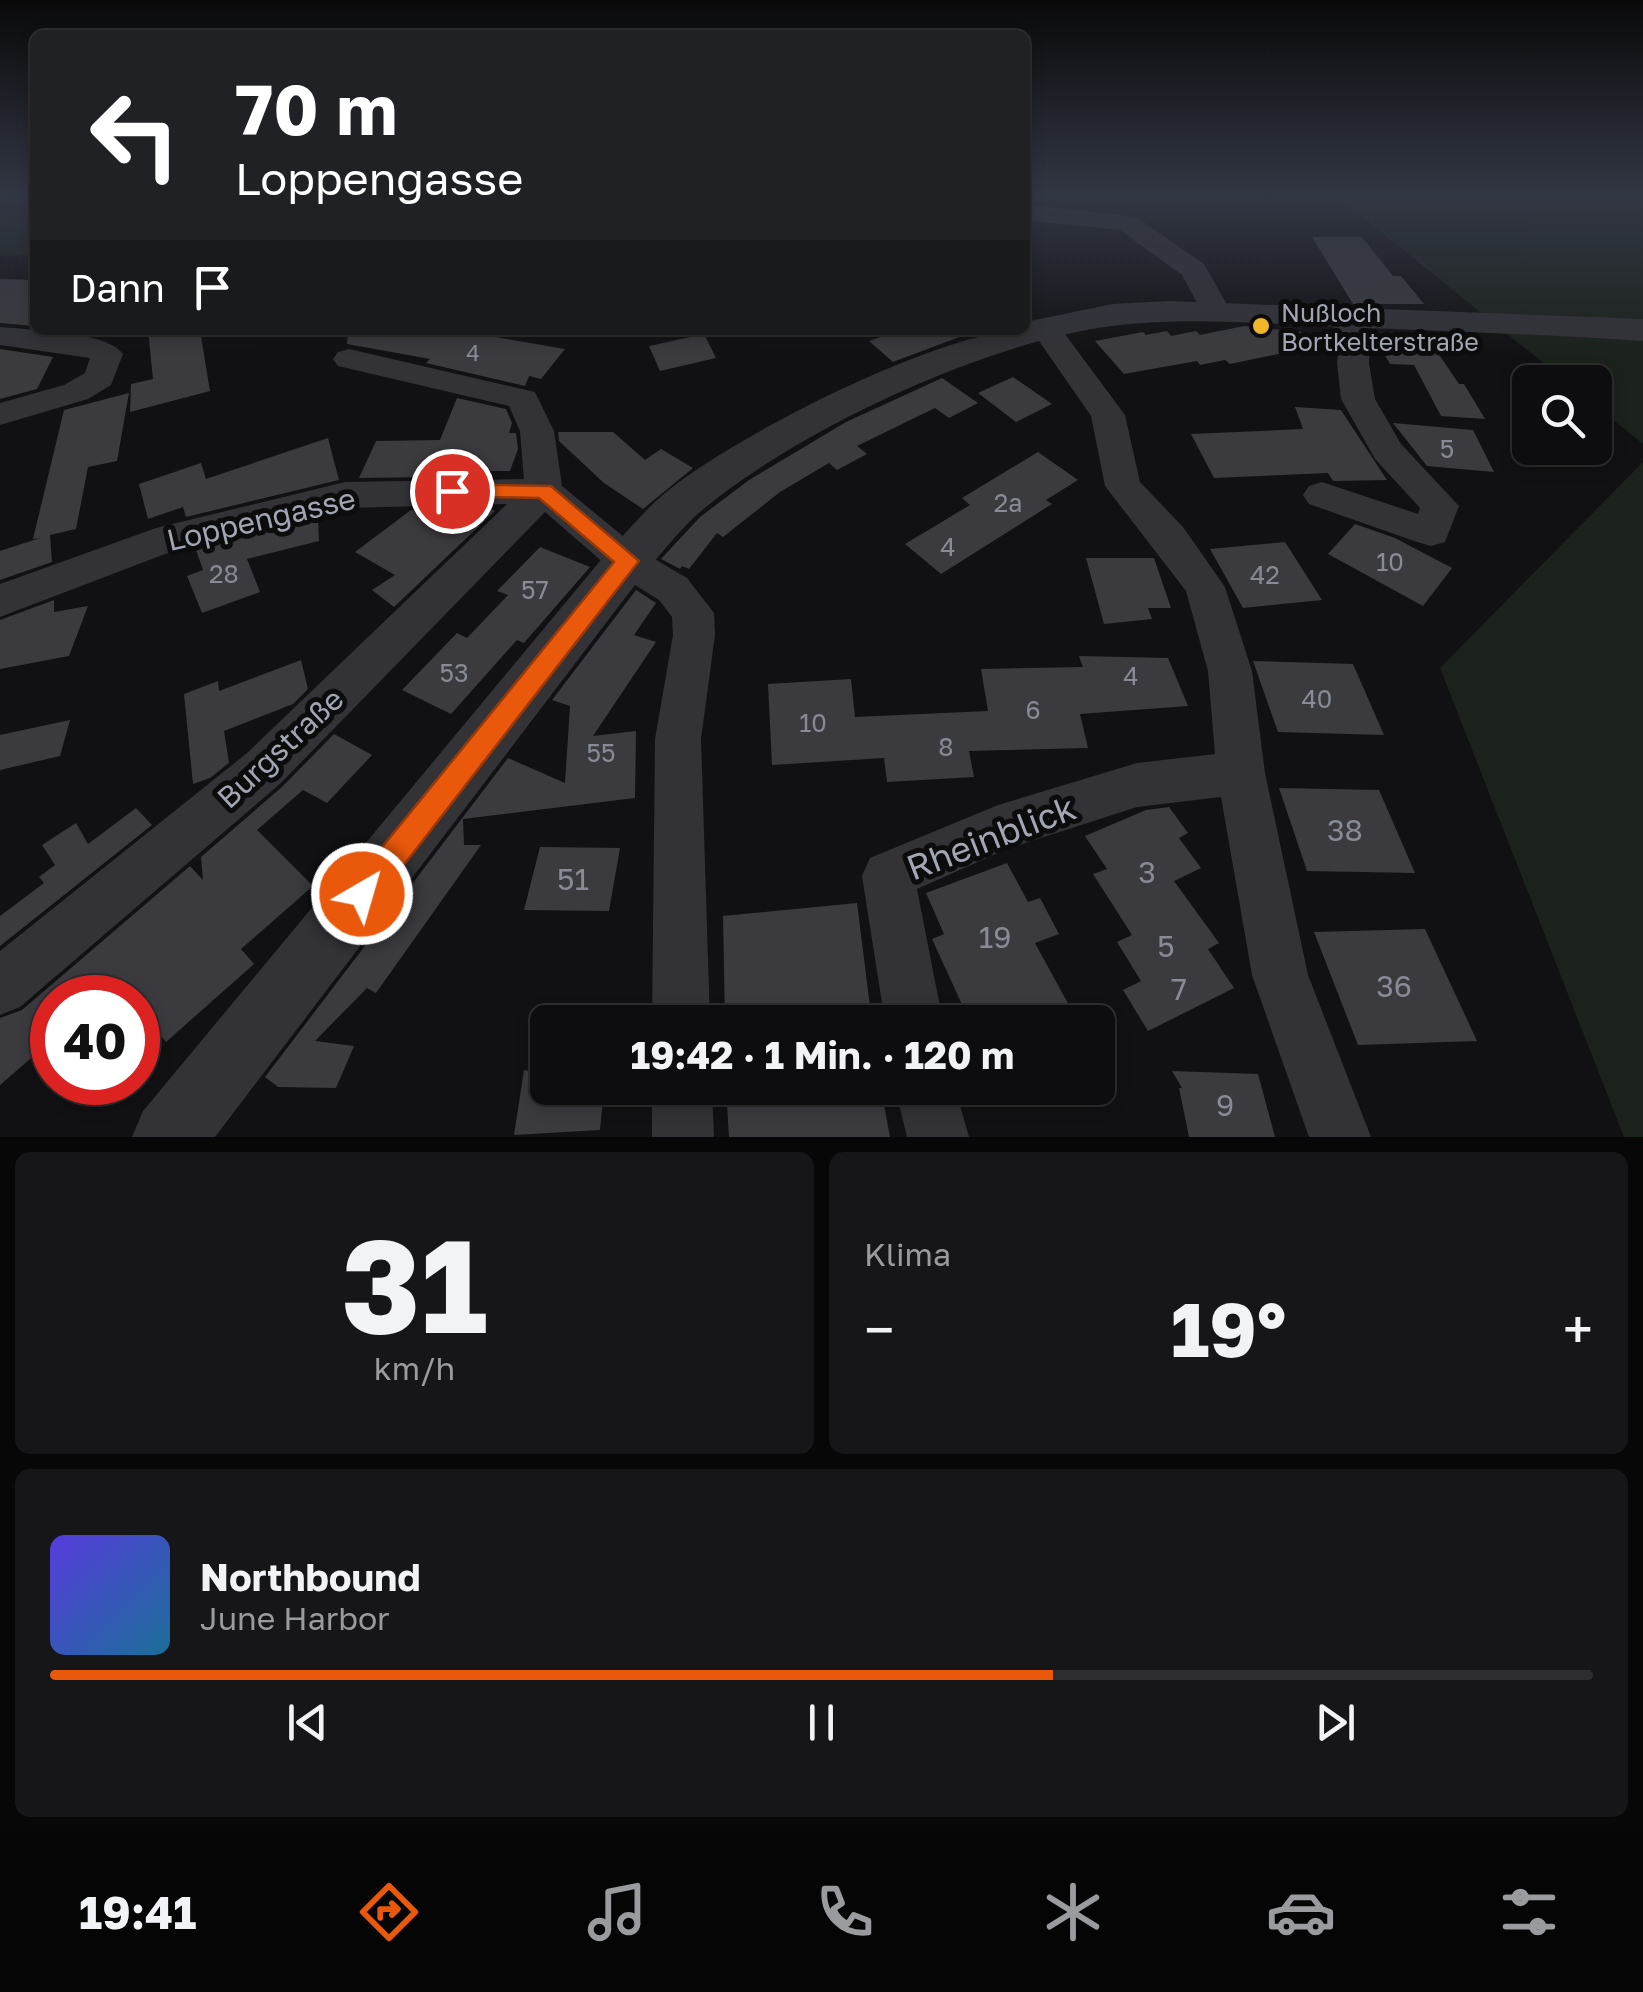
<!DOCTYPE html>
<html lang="de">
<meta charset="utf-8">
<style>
:root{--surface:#0d0c0e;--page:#161517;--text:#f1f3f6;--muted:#9a9b9e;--line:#2d2c2e;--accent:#ea580c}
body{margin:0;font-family:"Golos Text",sans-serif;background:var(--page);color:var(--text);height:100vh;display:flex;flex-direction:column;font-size:38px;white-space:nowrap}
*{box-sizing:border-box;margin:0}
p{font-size:32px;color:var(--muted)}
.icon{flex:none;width:55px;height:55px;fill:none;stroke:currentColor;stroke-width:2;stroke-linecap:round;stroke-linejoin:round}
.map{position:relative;height:1137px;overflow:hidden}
.panel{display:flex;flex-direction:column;gap:15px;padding:15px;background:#070708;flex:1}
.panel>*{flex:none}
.banner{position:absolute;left:30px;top:30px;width:1000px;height:305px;border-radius:15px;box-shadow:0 5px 15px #0003,0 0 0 2px var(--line);background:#202124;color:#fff;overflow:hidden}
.tools{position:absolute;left:1512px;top:365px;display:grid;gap:20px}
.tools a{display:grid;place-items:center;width:100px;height:100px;border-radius:15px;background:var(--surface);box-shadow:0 5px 15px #0003,0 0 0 2px var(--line);font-size:50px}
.speed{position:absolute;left:30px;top:975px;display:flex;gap:20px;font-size:50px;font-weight:700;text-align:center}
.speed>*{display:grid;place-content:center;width:130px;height:130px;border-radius:50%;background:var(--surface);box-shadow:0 5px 15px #0003,0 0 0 2px var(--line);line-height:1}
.speed .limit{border:15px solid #d22;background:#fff;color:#111}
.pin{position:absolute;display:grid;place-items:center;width:85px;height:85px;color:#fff;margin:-42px;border:5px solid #fff;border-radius:50%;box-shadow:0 2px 10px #0007}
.me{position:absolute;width:110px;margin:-55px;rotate:38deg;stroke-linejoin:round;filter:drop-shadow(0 0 8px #0008)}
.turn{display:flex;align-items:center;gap:35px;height:210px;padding:0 40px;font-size:45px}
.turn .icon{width:130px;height:130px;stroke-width:2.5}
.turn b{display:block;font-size:70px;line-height:85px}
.then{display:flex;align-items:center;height:95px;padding:0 40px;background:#0003;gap:20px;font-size:38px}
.big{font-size:75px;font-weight:700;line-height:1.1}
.panel .widget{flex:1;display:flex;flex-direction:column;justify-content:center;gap:15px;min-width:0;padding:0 35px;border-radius:15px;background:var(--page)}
.panel .dial{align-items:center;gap:0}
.dial b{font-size:130px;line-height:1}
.song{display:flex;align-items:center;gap:30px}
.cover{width:120px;height:120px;border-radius:15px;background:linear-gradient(135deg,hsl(250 70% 55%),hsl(200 70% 35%))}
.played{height:10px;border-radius:5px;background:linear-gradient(90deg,var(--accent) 65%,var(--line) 65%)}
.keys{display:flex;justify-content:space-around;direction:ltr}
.heat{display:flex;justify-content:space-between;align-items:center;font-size:55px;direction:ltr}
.panel .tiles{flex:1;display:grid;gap:15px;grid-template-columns:1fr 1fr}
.widget:last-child{grid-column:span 2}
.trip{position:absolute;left:530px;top:1005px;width:585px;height:100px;border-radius:15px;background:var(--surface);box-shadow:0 5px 15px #0003,0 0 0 2px var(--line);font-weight:700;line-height:100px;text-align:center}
.tab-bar{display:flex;height:160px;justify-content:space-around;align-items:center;background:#050506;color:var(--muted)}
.tab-bar .icon{width:70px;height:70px}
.tab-bar .current{color:var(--accent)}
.tab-bar b{font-size:45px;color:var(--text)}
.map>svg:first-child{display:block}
.green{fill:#1b221c}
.building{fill:#3b3b3f}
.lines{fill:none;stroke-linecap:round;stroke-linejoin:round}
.minor{fill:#323237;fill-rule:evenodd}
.tertiary{fill:#323237;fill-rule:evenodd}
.route{fill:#ea580c;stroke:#983908;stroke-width:2.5}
.poi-dot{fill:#f0b62a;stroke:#0c0c0d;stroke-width:4}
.labels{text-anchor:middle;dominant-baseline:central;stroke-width:10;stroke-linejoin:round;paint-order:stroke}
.far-number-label{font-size:22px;fill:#888b96}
.far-poi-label{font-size:25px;fill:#a2a6b3;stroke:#0c0c0d;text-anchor:start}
.number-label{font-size:25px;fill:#888b96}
.street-label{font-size:30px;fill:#a2a6b3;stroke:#0c0c0d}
.near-number-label{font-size:30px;fill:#888b96}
.near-street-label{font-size:35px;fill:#a2a6b3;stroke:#0c0c0d}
</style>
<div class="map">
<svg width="1643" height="1137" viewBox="0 0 1643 1137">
<rect width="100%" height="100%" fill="#111012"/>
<path class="green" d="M 1328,197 L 1643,197 L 1643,444 L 1595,405 L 1595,382 L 1567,382 L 1360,215 Z
M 35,207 L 35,255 L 0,256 L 0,214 Z
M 1643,462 L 1643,1137 L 1624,1137 L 1440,668 Z"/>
<path class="building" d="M 1312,237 L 1362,237 L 1393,276 L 1401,276 L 1424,304 L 1353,304 Z
M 0,279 L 35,280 L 35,326 L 0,323 Z
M 1244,326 L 1331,335 L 1332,343 L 1230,364 L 1225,360 L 1200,365 L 1197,361 L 1124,374 L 1095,341 L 1143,332 L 1146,335 L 1167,331 L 1171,336 L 1196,331 L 1200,335 Z
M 148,330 L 200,330 L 210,391 L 130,412 L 131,384 L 153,379 Z
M 348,330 L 454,330 L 565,349 L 541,379 L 529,376 L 525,386 L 426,363 L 430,359 L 347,344 Z
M 901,330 L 969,330 L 970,333 L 893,362 L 869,341 Z
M 1371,332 L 1425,334 L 1459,384 L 1464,384 L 1485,419 L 1441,416 L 1414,365 L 1390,364 Z
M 704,334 L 716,358 L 660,371 L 649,346 Z
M 0,349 L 53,357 L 37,389 L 0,399 Z
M 1013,377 L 1052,404 L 1016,422 L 978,393 Z
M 942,378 L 978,403 L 949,418 L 935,408 L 857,446 L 867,454 L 837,470 L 829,463 L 780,492 L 723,537 L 717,533 L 689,569 L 682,566 L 680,569 L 661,559 L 700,517 L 749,480 L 846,422 Z
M 129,393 L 117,461 L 88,467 L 76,529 L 50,535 L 52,562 L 0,580 L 0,551 L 40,538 L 33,539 L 64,410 Z
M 457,398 L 506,409 L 512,423 L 509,433 L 516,433 L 518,449 L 510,471 L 419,471 L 429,477 L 359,478 L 376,441 L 440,440 Z
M 1295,407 L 1341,410 L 1387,480 L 1333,481 L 1328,473 L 1214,478 L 1191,434 L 1303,429 Z
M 1393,423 L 1473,430 L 1494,472 L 1427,466 Z
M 558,432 L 613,432 L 645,460 L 661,449 L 693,468 L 643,509 L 604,483 L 559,441 Z
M 328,438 L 339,480 L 186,517 L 183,507 L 148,519 L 139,484 L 201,463 L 206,479 Z
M 1038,452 L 1078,480 L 1046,500 L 1052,504 L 941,574 L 905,544 L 970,505 L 962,498 Z
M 490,508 L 495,511 L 394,607 L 372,590 L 395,575 L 355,552 L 411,510 Z
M 318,519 L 319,541 L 247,559 L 260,592 L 202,613 L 187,576 L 203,570 L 196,550 Z
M 1355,524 L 1395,538 L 1452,568 L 1423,606 L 1328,554 Z
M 1285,542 L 1322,600 L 1243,608 L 1210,549 Z
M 540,547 L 590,567 L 524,643 L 517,640 L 451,714 L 402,690 L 457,633 L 467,638 L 508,595 L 497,591 Z
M 1086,558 L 1154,558 L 1171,608 L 1148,608 L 1152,619 L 1104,624 Z
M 636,590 L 656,603 L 634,635 L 656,642 L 593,736 L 636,731 L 635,798 L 463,819 L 464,845 L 481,845 L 376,993 L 367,988 L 315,1041 L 354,1046 L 336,1088 L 278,1087 L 265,1077 L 508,758 L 565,783 L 570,706 L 552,700 Z
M 54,600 L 54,612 L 88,606 L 69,656 L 0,669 L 0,620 Z
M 1079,656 L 1168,658 L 1188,706 L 1080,714 L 1088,748 L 969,751 L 974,777 L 887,782 L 884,758 L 772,765 L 768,684 L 851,679 L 855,717 L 988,711 L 981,669 L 1083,667 Z
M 301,660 L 308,689 L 293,704 L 224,731 L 229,763 L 210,778 L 193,784 L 184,694 L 218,681 L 219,691 Z
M 1253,661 L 1353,664 L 1384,735 L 1278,732 Z
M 70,720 L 60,756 L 0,770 L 0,735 Z
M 334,734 L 372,755 L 327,803 L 303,790 L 257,830 L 313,886 L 241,949 L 254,964 L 166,1042 L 138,1008 L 138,998 L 129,998 L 118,983 L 101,998 L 52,998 L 52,1040 L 0,1085 L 0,1018 L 22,1010 L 190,866 L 203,880 L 201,857 L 283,786 Z
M 1279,788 L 1379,790 L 1415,873 L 1307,871 Z
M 1169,807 L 1188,833 L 1179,838 L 1201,868 L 1174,881 L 1219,943 L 1208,949 L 1234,988 L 1148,1031 L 1123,990 L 1141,981 L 1117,942 L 1132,935 L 1093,874 L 1107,869 L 1085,836 L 1146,810 Z
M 136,808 L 152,825 L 0,946 L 0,916 L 44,883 L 39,877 L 55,865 L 42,845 L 76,823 L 88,844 Z
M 540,847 L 620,848 L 609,911 L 524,910 Z
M 1007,863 L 1028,902 L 1040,898 L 1059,934 L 1035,943 L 1071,1009 L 1062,1014 L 1066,1022 L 970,1022 L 932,939 L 944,934 L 926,893 Z
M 857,903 L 872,1022 L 725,1022 L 723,916 Z
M 1425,929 L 1477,1041 L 1358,1045 L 1314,932 Z
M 524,1070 L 548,1074 L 548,1088 L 604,1088 L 600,1130 L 514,1135 Z
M 1172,1071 L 1258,1074 L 1275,1137 L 1189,1137 L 1179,1088 L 1182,1088 Z
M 813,1088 L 881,1088 L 890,1137 L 729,1137 L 727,1104 Z"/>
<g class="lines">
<path class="minor" d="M 1025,204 L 1136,217 L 1204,264 L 1230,310 L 1226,316 L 1204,316 L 1182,275 L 1120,230 L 1025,220 Z
M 1342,307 L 1353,310 L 1370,339 L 1369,363 L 1375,399 L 1401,444 L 1459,506 L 1445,542 L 1431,546 L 1417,542 L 1309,504 L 1303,495 L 1309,486 L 1322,482 L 1418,514 L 1420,508 L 1375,459 L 1341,399 L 1337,363 L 1340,339 L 1327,316 L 1331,310 Z
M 1045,319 L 1056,322 L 1125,415 L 1140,482 L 1183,527 L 1225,587 L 1252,671 L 1265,773 L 1308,975 L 1371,1137 L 1309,1137 L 1252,975 L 1221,797 L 1137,807 L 1007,849 L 917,889 L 943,1022 L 885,1022 L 862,876 L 870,858 L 998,805 L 1137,763 L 1215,754 L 1208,671 L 1186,591 L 1105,486 L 1091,416 L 1030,328 L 1034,322 Z
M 0,327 C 28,330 107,331 123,354 L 111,385 L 88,399 L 0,425 L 0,403 L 64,385 L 85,373 L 90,358 L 0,345 Z
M 349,349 L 535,392 L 554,431 L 562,486 L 641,551 L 687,578 L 714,613 L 715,635 L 701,739 L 710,1022 L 652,1022 L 655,739 L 673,635 L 672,617 L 659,600 L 613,571 L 545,512 L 281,783 L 20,1007 L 0,1015 L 0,951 L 247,753 L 507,504 L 345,508 L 165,554 L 0,617 L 0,584 L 156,528 L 345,482 L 524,479 L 520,431 L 509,406 L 338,366 L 333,359 L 338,352 Z
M 652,1088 L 712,1088 L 714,1137 L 652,1137 Z
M 895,1088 L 955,1088 L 969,1137 L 907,1137 Z"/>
<path class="tertiary" d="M 1169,301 L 1643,319 L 1643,341 C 1542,334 1441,331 1339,327 C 1264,324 1187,316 1112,326 C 987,342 804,427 706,507 C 682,526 664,551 644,573 L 215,1137 L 132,1137 L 143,1111 L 610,549 C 630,529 648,506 670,489 C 737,435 942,330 1025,330 L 1025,322 L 1113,304 Z"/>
</g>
<linearGradient id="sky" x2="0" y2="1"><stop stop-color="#09090a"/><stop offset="0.55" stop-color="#323744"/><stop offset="1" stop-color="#323744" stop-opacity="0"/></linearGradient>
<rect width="1643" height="356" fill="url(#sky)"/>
<path class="route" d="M 452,484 L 551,486 L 639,561 L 373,905 L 362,909 L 352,905 L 347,894 L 352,884 L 614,562 L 539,498 L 445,496 L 442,491 L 445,486 Z"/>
<circle class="poi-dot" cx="1261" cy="326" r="10"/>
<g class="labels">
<g class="far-number-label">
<text x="473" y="352">4</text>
</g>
<g class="far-poi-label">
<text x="1281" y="312">Nußloch<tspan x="1281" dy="29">Bortkelterstraße</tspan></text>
</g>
<g class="number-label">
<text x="1447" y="448">5</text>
<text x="1008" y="502">2a</text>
<text x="948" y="546">4</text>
<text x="1390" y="561">10</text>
<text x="224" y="573">28</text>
<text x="1265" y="574">42</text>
<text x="535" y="589">57</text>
<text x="454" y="672">53</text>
<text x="1131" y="675">4</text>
<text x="1317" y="698">40</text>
<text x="1033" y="709">6</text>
<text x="813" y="722">10</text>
<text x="946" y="746">8</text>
<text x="601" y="752">55</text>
</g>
<g class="street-label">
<text transform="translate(261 519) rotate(-13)">Loppengasse</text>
<text transform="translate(280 748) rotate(-43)">Burgstraße</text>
</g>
<g class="near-number-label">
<text x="1345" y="830">38</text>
<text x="1147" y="872">3</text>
<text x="573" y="879">51</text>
<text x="995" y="937">19</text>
<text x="1166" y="946">5</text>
<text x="1394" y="986">36</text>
<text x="1179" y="989">7</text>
<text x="1225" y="1105">9</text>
</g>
<g class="near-street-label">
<text transform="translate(991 837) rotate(-21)">Rheinblick</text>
</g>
</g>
</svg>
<div class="tools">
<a><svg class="icon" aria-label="search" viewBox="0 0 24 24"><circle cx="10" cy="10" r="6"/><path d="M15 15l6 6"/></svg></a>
</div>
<div class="speed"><div class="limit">40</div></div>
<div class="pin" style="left:452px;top:491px;background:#d93025"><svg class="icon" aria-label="arrive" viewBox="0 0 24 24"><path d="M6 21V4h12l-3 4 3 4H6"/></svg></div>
<svg class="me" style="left:362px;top:894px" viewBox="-20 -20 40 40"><circle r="17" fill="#ea580c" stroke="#fff" stroke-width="3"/><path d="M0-11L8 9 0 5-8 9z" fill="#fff"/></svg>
<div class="trip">19:42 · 1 Min. · 120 m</div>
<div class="banner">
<div class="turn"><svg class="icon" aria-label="left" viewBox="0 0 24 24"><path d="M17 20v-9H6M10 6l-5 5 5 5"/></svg><div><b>70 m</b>Loppengasse</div></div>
<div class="then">Dann<svg class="icon" aria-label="arrive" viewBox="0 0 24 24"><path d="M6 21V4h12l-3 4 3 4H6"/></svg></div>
</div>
</div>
<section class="panel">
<div class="tiles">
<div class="widget dial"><b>31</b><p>km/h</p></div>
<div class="widget"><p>Klima</p>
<div class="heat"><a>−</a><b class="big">19°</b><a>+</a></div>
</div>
<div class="widget">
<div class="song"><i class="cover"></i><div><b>Northbound</b><p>June Harbor</p></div></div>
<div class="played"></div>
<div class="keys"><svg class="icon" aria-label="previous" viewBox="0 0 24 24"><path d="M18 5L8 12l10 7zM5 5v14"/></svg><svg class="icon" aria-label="pause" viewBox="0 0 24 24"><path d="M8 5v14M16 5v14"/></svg><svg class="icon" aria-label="next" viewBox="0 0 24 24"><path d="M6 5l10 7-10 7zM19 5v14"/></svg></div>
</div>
</div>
</section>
<nav class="tab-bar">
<b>19:41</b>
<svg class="icon current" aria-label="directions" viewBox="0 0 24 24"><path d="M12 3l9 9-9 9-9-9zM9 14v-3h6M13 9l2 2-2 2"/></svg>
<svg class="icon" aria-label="music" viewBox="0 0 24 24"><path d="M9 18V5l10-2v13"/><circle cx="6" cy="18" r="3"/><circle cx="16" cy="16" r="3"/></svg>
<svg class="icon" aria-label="phone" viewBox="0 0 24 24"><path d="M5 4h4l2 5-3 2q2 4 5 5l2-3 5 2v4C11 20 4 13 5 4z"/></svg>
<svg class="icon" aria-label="climate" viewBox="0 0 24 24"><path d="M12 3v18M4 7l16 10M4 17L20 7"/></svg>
<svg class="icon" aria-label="car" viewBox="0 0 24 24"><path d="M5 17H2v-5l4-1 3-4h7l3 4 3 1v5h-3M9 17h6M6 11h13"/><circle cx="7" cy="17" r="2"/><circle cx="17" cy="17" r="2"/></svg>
<svg class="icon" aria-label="filters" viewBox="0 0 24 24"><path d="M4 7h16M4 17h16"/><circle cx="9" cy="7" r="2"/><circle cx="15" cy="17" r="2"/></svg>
</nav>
